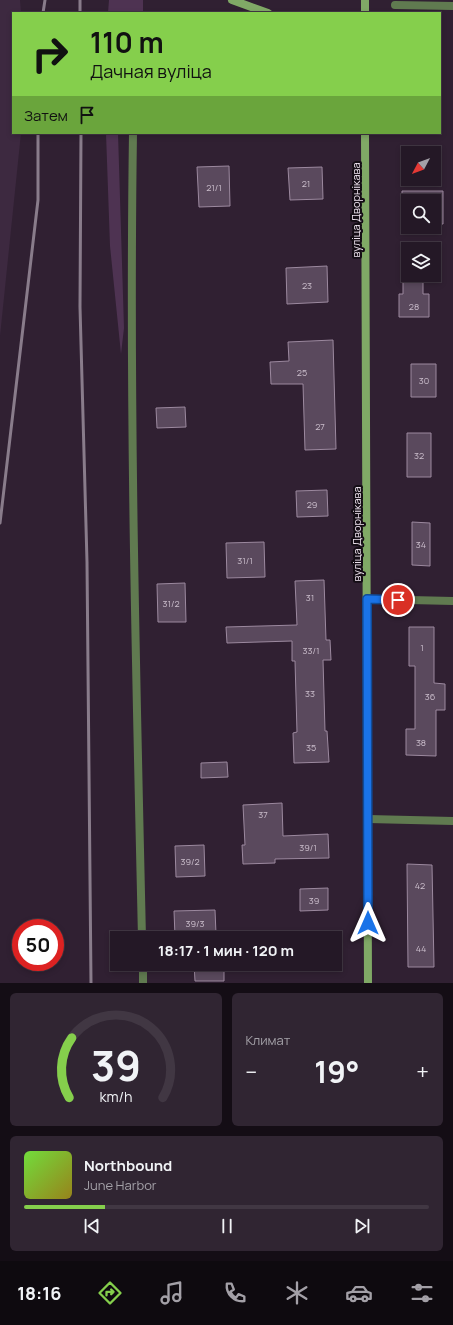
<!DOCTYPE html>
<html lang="ru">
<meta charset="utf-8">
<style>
:root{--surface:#241826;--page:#302532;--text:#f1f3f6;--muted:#a3a0a7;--line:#413743;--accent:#85cf4c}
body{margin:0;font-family:Manrope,sans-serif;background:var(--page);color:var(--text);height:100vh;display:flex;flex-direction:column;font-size:15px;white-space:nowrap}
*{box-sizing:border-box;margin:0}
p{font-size:13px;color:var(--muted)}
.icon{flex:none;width:22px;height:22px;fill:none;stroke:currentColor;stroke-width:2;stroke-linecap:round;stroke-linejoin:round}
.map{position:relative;height:983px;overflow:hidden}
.panel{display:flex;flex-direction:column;gap:10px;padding:10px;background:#140d15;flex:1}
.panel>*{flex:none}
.top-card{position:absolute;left:12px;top:12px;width:429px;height:122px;border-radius:0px;box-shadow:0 2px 6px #0003,0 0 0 1px var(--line);background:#85cf4c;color:#111;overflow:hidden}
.needle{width:26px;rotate:229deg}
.controls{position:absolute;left:401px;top:146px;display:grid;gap:8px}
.controls a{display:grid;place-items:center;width:40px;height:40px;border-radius:0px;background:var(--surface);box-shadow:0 2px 6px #0003,0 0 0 1px var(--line);font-size:20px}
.speed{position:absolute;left:12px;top:919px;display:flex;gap:8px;font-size:20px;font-weight:700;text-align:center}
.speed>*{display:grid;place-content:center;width:52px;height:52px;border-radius:50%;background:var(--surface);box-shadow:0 2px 6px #0003,0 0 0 1px var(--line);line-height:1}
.speed .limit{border:6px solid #d22;background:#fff;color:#111}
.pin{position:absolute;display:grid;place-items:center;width:34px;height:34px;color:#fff;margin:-17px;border:2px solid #fff;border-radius:50%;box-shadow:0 1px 4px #0007}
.me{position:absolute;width:44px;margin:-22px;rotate:0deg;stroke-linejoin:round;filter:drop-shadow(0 0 3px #0008)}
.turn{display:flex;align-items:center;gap:14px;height:84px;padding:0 12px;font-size:18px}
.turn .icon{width:52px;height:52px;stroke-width:2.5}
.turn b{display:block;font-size:28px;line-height:34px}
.then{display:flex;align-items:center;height:38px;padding:0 12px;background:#0003;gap:8px;font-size:15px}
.big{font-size:30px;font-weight:700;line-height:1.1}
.panel .card{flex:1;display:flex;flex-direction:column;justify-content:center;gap:6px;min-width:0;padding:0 14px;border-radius:6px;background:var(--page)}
.panel .dial{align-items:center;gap:0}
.dial svg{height:104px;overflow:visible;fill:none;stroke:var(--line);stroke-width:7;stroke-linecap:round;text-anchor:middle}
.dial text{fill:var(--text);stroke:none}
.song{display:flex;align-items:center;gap:12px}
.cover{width:48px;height:48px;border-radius:6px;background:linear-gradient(135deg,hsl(100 70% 55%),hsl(50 70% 35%))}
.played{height:4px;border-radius:2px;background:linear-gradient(90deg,var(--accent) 20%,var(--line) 20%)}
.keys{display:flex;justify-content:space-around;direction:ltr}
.heat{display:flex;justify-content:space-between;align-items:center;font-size:22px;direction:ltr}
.panel .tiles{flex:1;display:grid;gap:10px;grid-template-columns:1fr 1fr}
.card:last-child{grid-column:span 2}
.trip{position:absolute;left:110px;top:931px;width:232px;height:40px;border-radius:0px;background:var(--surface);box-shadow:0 2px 6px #0003,0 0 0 1px var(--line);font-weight:700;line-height:40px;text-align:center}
.menu{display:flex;height:64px;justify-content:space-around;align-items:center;background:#0e0a0f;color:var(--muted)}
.menu .icon{width:28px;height:28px}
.menu .current{color:var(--accent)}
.menu b{font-size:18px;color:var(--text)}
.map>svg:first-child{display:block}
.built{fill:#3d2940}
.green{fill:#4e3352}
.building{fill:#5a495d;stroke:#9c899f}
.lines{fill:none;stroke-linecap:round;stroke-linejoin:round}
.service{stroke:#607a50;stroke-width:8}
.minor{stroke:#607a50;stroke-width:8}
.secondary{stroke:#80a966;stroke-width:8}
.rail{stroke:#897c8b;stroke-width:3}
.route-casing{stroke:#114b97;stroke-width:10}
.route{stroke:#1a73e8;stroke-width:7}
.labels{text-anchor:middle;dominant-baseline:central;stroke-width:4;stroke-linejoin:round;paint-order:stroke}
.number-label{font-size:9px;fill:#cabdcb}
.street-label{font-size:11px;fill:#efe4f0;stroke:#140d15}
</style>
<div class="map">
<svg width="453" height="983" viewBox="0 0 453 983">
<rect width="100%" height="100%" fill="#302032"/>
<path class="built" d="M 0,0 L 20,0 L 21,13 L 13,13 L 13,133 L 21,133 L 0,336 Z"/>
<path class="green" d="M 109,0 L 143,0 L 143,13 L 108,13 Z
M 106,133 L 118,133 L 124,328 L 121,354 L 110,246 Z"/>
<path class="building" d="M 229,166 L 230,206 L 199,207 L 197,167 Z
M 322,167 L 323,199 L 290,200 L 288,168 Z
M 402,191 L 443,191 L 443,224 L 434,224 L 434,201 L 408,201 L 408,224 L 402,223 Z
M 327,266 L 328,302 L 287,304 L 286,268 Z
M 403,275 L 423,275 L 423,294 L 429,294 L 429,317 L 399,317 L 399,294 L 403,294 Z
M 333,340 L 336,449 L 305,450 L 303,384 L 271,384 L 270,362 L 289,361 L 288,342 Z
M 411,364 L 436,364 L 436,397 L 411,397 Z
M 185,407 L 186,427 L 157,428 L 156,408 Z
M 407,433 L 431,433 L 431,477 L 407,477 Z
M 327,490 L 328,516 L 297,517 L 296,491 Z
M 412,522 L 430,523 L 430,566 L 412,565 Z
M 264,542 L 265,577 L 227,578 L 226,543 Z
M 324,580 L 326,640 L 330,640 L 331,660 L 323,660 L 325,731 L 327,731 L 329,762 L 294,763 L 293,733 L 297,732 L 295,661 L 292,661 L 292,641 L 227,643 L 226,627 L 297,625 L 295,581 Z
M 185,583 L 186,622 L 158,622 L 157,584 Z
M 409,627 L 434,627 L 434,683 L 445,684 L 445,710 L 436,710 L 436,756 L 406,755 L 406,729 L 415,729 L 415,666 L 409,666 Z
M 227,762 L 228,777 L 201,778 L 201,763 Z
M 282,803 L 283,836 L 328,834 L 329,858 L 275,859 L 275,863 L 243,864 L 242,845 L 245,845 L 243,805 Z
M 204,845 L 205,876 L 176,877 L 175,846 Z
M 407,864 L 432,865 L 434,967 L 408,967 Z
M 328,888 L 328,910 L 300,911 L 300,889 Z
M 215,910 L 216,934 L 175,936 L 174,911 Z
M 194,964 L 224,964 L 224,981 L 195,981 Z"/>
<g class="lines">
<path class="service" d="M 133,133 C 129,401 136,670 142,938
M 368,819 L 453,821
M 143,964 L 143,983"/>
<path class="minor" d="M 395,5 L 453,6
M 367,599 L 453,601"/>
<path class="secondary" d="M 232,0 L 268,13
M 365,0 L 365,13
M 365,133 L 368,983"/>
<path class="rail" d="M 80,0 L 80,13
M 43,13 L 45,0
M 81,133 L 80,307 L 87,562 L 91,983
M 0,523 L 38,200 L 38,133"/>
</g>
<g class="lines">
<g class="route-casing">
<path id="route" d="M 368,923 L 367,599 L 398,600"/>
</g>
<use href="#route" class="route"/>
</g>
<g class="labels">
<g class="number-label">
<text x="306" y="183">21</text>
<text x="214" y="187">21/1</text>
<text x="307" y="285">23</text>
<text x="414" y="306">28</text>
<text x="302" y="372">25</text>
<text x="424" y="380">30</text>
<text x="320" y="426">27</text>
<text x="419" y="455">32</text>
<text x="312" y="504">29</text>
<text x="421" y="544">34</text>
<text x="245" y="560">31/1</text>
<text x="310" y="597">31</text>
<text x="171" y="603">31/2</text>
<text x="422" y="647">1</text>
<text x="311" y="650">33/1</text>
<text x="310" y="693">33</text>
<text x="430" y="696">36</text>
<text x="421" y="742">38</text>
<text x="311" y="747">35</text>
<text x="263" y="814">37</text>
<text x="308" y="847">39/1</text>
<text x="190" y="861">39/2</text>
<text x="420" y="885">42</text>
<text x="314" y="900">39</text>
<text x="195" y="923">39/3</text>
<text x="421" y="948">44</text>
</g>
<g class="street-label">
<text transform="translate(355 210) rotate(-90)">вуліца Дворнікава</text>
<text transform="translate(356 534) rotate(-90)">вуліца Дворнікава</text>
</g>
</g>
</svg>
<div class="controls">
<a><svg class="needle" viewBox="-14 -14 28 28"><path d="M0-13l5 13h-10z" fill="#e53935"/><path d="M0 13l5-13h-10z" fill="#a3a0a7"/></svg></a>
<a><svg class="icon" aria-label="search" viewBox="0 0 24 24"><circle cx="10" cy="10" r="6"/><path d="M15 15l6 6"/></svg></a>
<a><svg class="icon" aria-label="layers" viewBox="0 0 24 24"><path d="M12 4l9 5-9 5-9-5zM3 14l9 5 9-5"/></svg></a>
</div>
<div class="speed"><div class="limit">50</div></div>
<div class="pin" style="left:398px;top:600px;background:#d93025"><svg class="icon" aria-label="arrive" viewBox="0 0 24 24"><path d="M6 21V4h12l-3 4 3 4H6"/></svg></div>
<svg class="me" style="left:368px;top:923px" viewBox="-20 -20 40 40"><path d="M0-17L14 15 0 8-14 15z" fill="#1a73e8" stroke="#fff" stroke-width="4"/></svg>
<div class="trip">18:17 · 1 мин · 120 m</div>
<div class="top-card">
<div class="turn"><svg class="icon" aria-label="right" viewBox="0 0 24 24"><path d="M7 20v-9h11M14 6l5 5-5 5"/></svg><div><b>110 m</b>Дачная вуліца</div></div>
<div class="then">Затем<svg class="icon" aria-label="arrive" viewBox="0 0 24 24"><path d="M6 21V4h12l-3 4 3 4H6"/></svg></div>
</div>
</div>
<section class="panel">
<div class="tiles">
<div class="card dial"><svg viewBox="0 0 100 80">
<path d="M14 69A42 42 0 1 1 86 69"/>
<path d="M14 69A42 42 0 0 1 16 23" stroke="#85cf4c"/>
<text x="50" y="56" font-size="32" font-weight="700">39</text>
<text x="50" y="72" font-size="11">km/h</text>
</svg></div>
<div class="card"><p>Климат</p>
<div class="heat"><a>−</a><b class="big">19°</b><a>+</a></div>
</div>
<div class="card">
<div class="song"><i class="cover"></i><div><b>Northbound</b><p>June Harbor</p></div></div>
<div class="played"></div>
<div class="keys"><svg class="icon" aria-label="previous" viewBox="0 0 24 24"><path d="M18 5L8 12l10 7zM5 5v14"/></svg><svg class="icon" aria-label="pause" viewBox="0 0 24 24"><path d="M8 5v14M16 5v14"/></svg><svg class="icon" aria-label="next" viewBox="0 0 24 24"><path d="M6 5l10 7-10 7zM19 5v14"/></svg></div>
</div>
</div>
</section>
<nav class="menu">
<b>18:16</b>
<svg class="icon current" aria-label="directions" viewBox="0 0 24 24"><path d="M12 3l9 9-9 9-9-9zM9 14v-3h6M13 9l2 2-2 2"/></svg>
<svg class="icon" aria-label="music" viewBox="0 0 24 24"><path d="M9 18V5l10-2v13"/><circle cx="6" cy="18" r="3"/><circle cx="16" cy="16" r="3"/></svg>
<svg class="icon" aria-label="phone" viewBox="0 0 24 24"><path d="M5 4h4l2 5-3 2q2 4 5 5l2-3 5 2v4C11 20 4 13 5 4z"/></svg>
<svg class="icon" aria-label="climate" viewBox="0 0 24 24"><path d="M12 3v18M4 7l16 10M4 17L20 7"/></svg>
<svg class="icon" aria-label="car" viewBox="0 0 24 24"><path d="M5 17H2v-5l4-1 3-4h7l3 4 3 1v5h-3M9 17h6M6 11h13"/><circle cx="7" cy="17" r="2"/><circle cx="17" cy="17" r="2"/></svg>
<svg class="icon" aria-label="filters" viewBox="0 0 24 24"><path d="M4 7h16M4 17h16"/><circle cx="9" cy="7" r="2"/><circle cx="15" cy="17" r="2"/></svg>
</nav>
